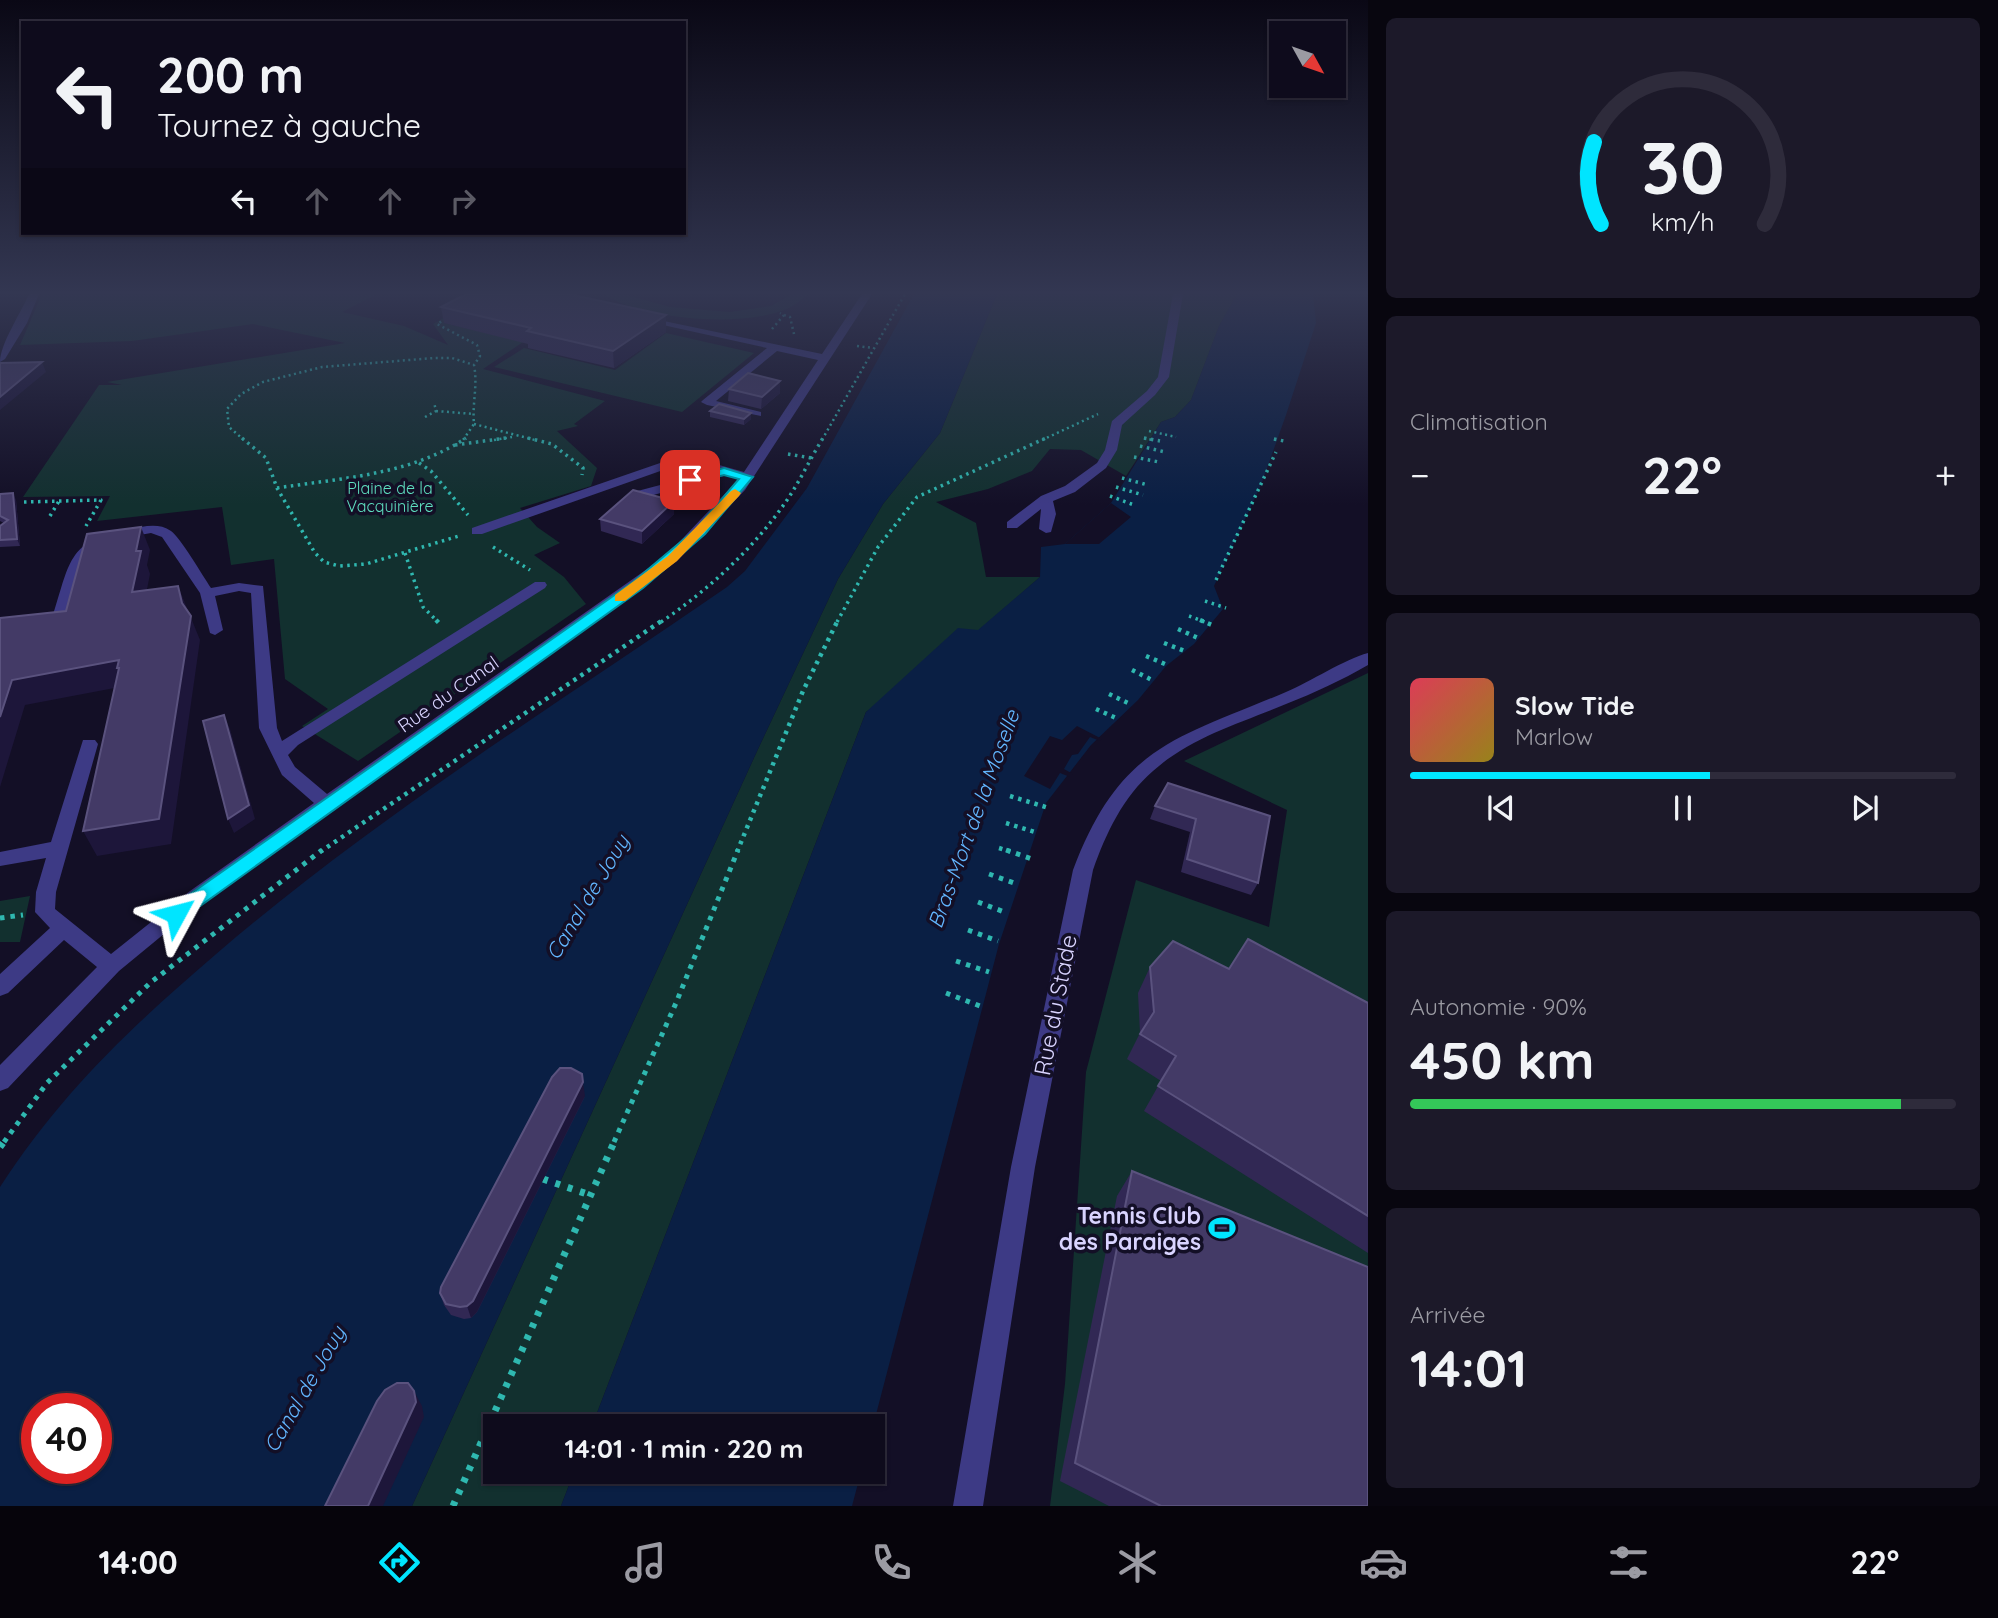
<!DOCTYPE html>
<html lang="fr">
<meta charset="utf-8">
<style>
:root{--surface:#0e0b1c;--page:#1c1929;--text:#f1f3f6;--muted:#9b9ba3;--line:#2e2b3b;--accent:#00e5ff}
body{margin:0;font-family:Quicksand,sans-serif;background:var(--page);color:var(--text);height:100vh;display:flex;flex-direction:column;font-size:26px;white-space:nowrap}
*{box-sizing:border-box;margin:0}
p{font-size:23px;color:var(--muted)}
.icon{flex:none;width:38px;height:38px;fill:none;stroke:currentColor;stroke-width:2;stroke-linecap:round;stroke-linejoin:round}
.map{position:relative;flex:1;overflow:hidden}
.drawer{display:flex;flex-direction:column;gap:18px;padding:18px;background:#08060f;width:630px}
.drawer>*{flex:none}
.guide{position:absolute;left:21px;top:21px;width:665px;height:214px;border-radius:0px;box-shadow:0 2px 5px #0004,0 0 0 2px var(--line);background:#0e0b1c;color:var(--text);overflow:hidden}
.needle{width:46px;rotate:130deg}
.buttons{position:absolute;left:1269px;top:21px;display:grid;gap:14px}
.buttons a{display:grid;place-items:center;width:77px;height:77px;border-radius:0px;background:var(--surface);box-shadow:0 2px 5px #0004,0 0 0 2px var(--line);font-size:35px}
.speed{position:absolute;left:21px;top:1393px;display:flex;gap:14px;font-size:35px;font-weight:700;text-align:center}
.speed>*{display:grid;place-content:center;width:91px;height:91px;border-radius:50%;background:var(--surface);box-shadow:0 2px 5px #0004,0 0 0 2px var(--line);line-height:1}
.speed .limit{border:10px solid #d22;background:#fff;color:#111}
.pin{position:absolute;display:grid;place-items:center;width:60px;height:60px;color:#fff;margin:-30px;border-radius:14px;box-shadow:0 4px 10px #0006}
.me{position:absolute;width:77px;margin:-38px;rotate:52deg;stroke-linejoin:round;filter:drop-shadow(0 0 5px #0008)}
.turn{display:flex;align-items:center;gap:24px;height:147px;padding:0 21px;font-size:32px}
.turn .icon{width:91px;height:91px;stroke-width:2.5}
.turn b{display:block;font-size:49px;line-height:60px}
.lanes{display:flex;align-items:center;height:66px;padding:0 21px;background:#0003;justify-content:center;gap:35px;direction:ltr}
.lanes .off{opacity:.35}
.big{font-size:52px;font-weight:700;line-height:1.1}
.drawer .widget{flex:1;display:flex;flex-direction:column;justify-content:center;gap:10px;min-width:0;padding:0 24px;border-radius:10px;background:var(--page)}
.drawer .dial{align-items:center;gap:0}
.dial svg{height:182px;overflow:visible;fill:none;stroke:var(--line);stroke-width:7;stroke-linecap:round;text-anchor:middle}
.dial text{fill:var(--text);stroke:none}
.song{display:flex;align-items:center;gap:21px}
.cover{width:84px;height:84px;border-radius:10px;background:linear-gradient(135deg,hsl(350 70% 55%),hsl(50 70% 35%))}
.played{height:7px;border-radius:4px;background:linear-gradient(90deg,var(--accent) 55%,var(--line) 55%)}
.keys{display:flex;justify-content:space-around;direction:ltr}
.heat{display:flex;justify-content:space-between;align-items:center;font-size:38px;direction:ltr}
.charge{height:10px;border-radius:5px;background:linear-gradient(90deg,#34c759 90%,var(--line) 0)}
.trip{position:absolute;left:483px;top:1414px;width:402px;height:70px;border-radius:0px;background:var(--surface);box-shadow:0 2px 5px #0004,0 0 0 2px var(--line);font-weight:700;line-height:70px;text-align:center}
.dock{display:flex;height:112px;justify-content:space-around;align-items:center;background:#06040b;color:var(--muted)}
.dock .icon{width:49px;height:49px}
.dock .current{color:var(--accent)}
.dock b{font-size:32px;color:var(--text)}
main{display:flex;flex:1;min-height:0}
.map>svg:first-child{display:block}
.green{fill:#12302f}
.water{fill:#0a1f44;fill-rule:evenodd}
.pier{fill:#130f26}
.lines{fill:none;stroke-linecap:round;stroke-linejoin:round}
.path-far4{stroke:#2fb8b0;stroke-width:2.5;stroke-dasharray:2 3.5;stroke-linecap:butt}
.path-far3{stroke:#2fb8b0;stroke-width:3.5;stroke-dasharray:2.5 4.5;stroke-linecap:butt}
.path-far2{stroke:#2fb8b0;stroke-width:4.5;stroke-dasharray:3.5 5;stroke-linecap:butt}
.path-far1{stroke:#2fb8b0;stroke-width:5;stroke-dasharray:4.5 6;stroke-linecap:butt}
.path{stroke:#2fb8b0;stroke-width:7;stroke-dasharray:5 8;stroke-linecap:butt}
.minor{fill:#3d3a85;fill-rule:evenodd}
.wall{fill:#312854}
.shaded-wall{fill:#1d163a}
.building{fill:#433a66;stroke:#5a527e;stroke-width:2}
.route{fill:#00e5ff;stroke:#0095a6;stroke-width:2}
.slow{fill:#f59e0b}
.labels{text-anchor:middle;dominant-baseline:central;stroke-width:7;stroke-linejoin:round;paint-order:stroke}
.far-park-label{font-size:16px;fill:#5fe0c0;stroke:#130f26}
.street-label{font-size:19px;fill:#d9d4ff;stroke:#130f26}
.water-label{font-size:21px;font-style:italic;fill:#62b6ff;stroke:#130f26}
.near-street-label{font-size:23px;fill:#d9d4ff;stroke:#130f26}
.near-poi-label{font-size:23px;font-weight:bold;fill:#d9d4ff;stroke:#130f26;text-anchor:end}
</style>
<main>
<div class="map">
<svg width="1368" height="1506" viewBox="0 0 1368 1506">
<rect width="100%" height="100%" fill="#130f26"/>
<path class="green" d="M 42,294 L 377,294 L 342,312 L 404,326 L 448,345 L 433,324 L 485,294 L 444,323 L 523,342 L 483,369 L 605,401 L 574,424 L 578,426 L 557,431 L 597,468 L 591,486 L 520,508 L 537,527 L 560,543 L 534,555 L 564,577 L 586,604 L 358,761 L 302,726 L 328,709 L 285,679 L 274,559 L 231,565 L 222,507 L 97,521 L 110,496 L 23,497 L 99,385 L 122,385 L 107,382 L 345,343 L 253,324 L 132,341 L 20,345 Z
M 603,294 L 623,294 L 670,307 L 730,312 L 771,306 L 792,294 L 809,294 C 802,299 795,305 787,309 C 740,328 646,320 603,294 Z
M 997,294 L 1237,294 L 1219,326 L 1191,400 L 1175,417 L 1161,422 L 1126,476 L 1081,450 L 1050,449 L 1032,471 L 988,489 L 936,502 L 976,523 L 986,577 L 1040,577 L 978,631 L 866,712 L 592,1426 L 495,1426 L 495,1472 L 574,1472 L 561,1506 L 412,1506 L 758,749 L 838,579 L 883,504 L 940,433 Z
M 666,333 L 754,353 L 682,412 L 494,367 L 524,348 L 615,370 Z
M 1368,673 L 1368,1506 L 1050,1506 L 1065,1384 L 1086,1072 L 1136,880 L 1269,927 L 1287,810 L 1184,761 Z
M 30,896 L 20,942 L 0,942 L 0,901 Z"/>
<path class="water" d="M 914,294 L 997,294 L 940,433 L 883,504 L 838,579 L 758,749 L 412,1506 L 0,1506 L 0,1187 C 62,1092 130,1028 215,955 C 374,818 554,706 727,587 L 745,571 L 807,488 ZM 37,1409 L 96,1409 L 96,1468 L 37,1468 Z
M 1237,294 L 1313,294 L 1316,323 L 1286,415 L 1261,485 L 1214,586 L 1223,609 L 1194,644 L 1166,666 L 1138,700 L 1091,745 L 1046,803 L 999,944 L 873,1426 L 592,1426 L 866,712 L 958,628 L 978,630 L 1040,577 L 1041,547 L 1065,544 L 1111,503 L 1161,422 L 1175,417 L 1191,400 L 1219,326 Z
M 574,1472 L 861,1472 L 852,1506 L 561,1506 Z"/>
<path class="pier" d="M 1111,503 L 1131,517 L 1099,544 L 1065,544 Z
M 1077,726 L 1102,739 L 1100,741 L 1090,737 L 1078,754 L 1072,755 L 1064,769 L 1073,774 L 1070,777 L 1060,773 L 1050,789 L 1024,776 L 1050,736 L 1062,740 Z"/>
<g class="lines">
<path class="path-far4" d="M 784,315 L 790,317 L 794,334
M 446,319 L 437,324 L 477,345 L 480,356 L 474,365 C 478,386 472,403 474,424 L 463,440
M 772,329 L 784,315 L 780,313
M 857,346 L 873,348
M 436,411 L 474,414
M 425,417 L 436,411 L 434,402
M 474,424 L 535,440
M 1149,431 L 1176,437
M 1144,438 L 1152,440
M 1274,439 L 1277,440
M 244,440 L 229,427 L 227,409 L 241,394 L 263,382 L 322,367 L 434,358 L 452,358 L 474,365
M 494,440 L 512,437
M 822,440 L 905,294
M 1042,440 L 1098,414"/>
<path class="path-far3" d="M 242,438 L 266,458 L 277,488 L 315,553 L 324,562 L 339,566 L 366,564 L 459,536
M 528,438 L 552,444 L 583,468 L 582,475
M 1144,438 L 1160,441
M 1274,439 L 1284,441
M 455,445 L 506,438
M 1140,446 L 1165,452
M 788,454 L 811,458
M 1134,457 L 1159,462
M 419,463 L 431,471 L 468,515
M 1122,478 L 1148,485
M 1116,487 L 1143,495
M 277,488 C 342,478 410,475 466,438
M 1110,496 L 1134,505
M 24,502 L 101,500 L 86,526
M 50,516 L 59,501
M 493,547 L 530,570
M 405,553 L 423,607 L 438,622
M 1216,580 L 1276,452
M 1205,601 L 1226,608
M 1189,616 L 1205,622
M 661,622 C 707,591 753,549 785,503 C 799,483 810,459 823,438
M 837,622 L 878,547 L 917,497 L 1046,438"/>
<path class="path-far2" d="M 436,620 L 439,623
M 1200,620 L 1212,625
M 1178,629 L 1198,638
M 1164,643 L 1187,652
M 1146,656 L 1165,664
M 1132,670 L 1152,680
M 1109,694 L 1130,704
M 1096,709 L 1116,718
M 1010,796 L 1049,808
M 1006,823 L 1038,833
M 999,848 L 1012,852
M 320,852 L 663,620
M 737,852 L 803,691 L 838,620"/>
<path class="path-far1" d="M 1006,850 L 1032,859
M 989,874 L 1017,884
M 978,902 L 1007,913
M 0,918 L 23,915
M 968,930 L 998,941
M 956,961 L 989,972
M 946,993 L 980,1006
M 4,1142 L 47,1083 L 150,983 L 322,850
M 614,1142 L 676,1003 L 738,850"/>
<path class="path" d="M 0,1147 L 5,1140
M 543,1179 L 590,1195
M 453,1506 L 615,1140"/>
<path class="minor" d="M 29,294 L 39,294 L 27,323 L 5,359 L 0,362 C 0,344 21,313 29,294 Z
M 862,294 L 872,294 L 745,490 L 677,561 L 204,901 L 119,971 L 8,1088 L 0,1091 L 0,1065 L 97,967 L 64,940 L 8,993 L 0,996 L 0,974 L 50,928 L 35,912 L 36,892 L 46,858 L 0,866 L 0,852 L 51,842 L 83,740 L 95,740 L 98,744 L 56,892 L 55,909 L 111,954 L 190,891 L 314,803 L 282,775 L 259,728 L 251,593 L 239,591 L 215,596 L 223,630 L 215,635 L 210,633 L 200,593 L 162,537 L 151,533 L 112,540 L 90,552 L 85,560 L 68,618 L 60,623 L 55,621 L 52,618 C 70,564 66,540 129,529 C 143,527 158,522 171,531 C 180,537 203,576 211,588 L 239,583 L 263,586 L 277,728 L 282,741 L 535,582 L 545,582 L 547,585 L 545,588 L 298,745 L 288,755 L 295,767 L 327,794 L 667,555 L 739,479 L 727,475 L 635,500 L 630,499 L 630,493 L 713,471 L 691,465 L 666,469 L 482,534 L 472,534 L 472,528 L 663,462 L 691,457 L 744,472 L 818,360 L 777,351 L 716,401 L 761,412 L 761,416 L 707,405 L 701,402 L 703,400 L 767,348 L 640,320 L 640,316 L 822,354 Z
M 1173,294 L 1183,294 L 1169,377 L 1155,395 L 1122,425 L 1117,450 L 1106,468 L 1075,492 L 1053,501 L 1056,514 L 1051,532 L 1046,533 L 1039,529 L 1041,509 L 1017,528 L 1007,528 L 1007,522 L 1041,496 L 1065,486 L 1097,463 L 1105,450 L 1112,421 L 1147,391 L 1158,377 Z
M 1368,653 L 1368,665 C 1342,680 1314,693 1286,704 C 1241,723 1191,737 1153,771 C 1123,797 1106,833 1093,870 L 1035,1167 L 983,1506 L 953,1506 L 1011,1167 L 1073,870 C 1120,746 1175,739 1286,692 C 1310,682 1345,659 1368,653 Z"/>
</g>
<path class="wall" d="M 466,294 L 577,294 L 577,296 L 666,332 L 614,368 L 528,348 L 528,344 L 444,323 L 441,307 Z
M 729,389 L 780,393 L 761,409 L 728,401 Z
M 710,411 L 751,413 L 751,419 L 744,425 L 710,417 Z
M 0,494 L 16,500 L 20,546 L 0,547 L 0,526 L 4,523 L 0,521 Z
M 674,514 L 642,544 L 601,531 L 600,519 Z
M 1155,806 L 1270,816 L 1258,883 L 1251,895 L 1181,872 L 1190,832 L 1150,819 Z
M 1150,967 L 1229,969 L 1368,1003 L 1368,1253 L 1144,1111 L 1161,1081 L 1127,1059 L 1140,1033 L 1138,993 Z
M 585,1096 L 477,1312 L 471,1318 L 464,1319 L 451,1315 L 444,1305 L 440,1293 Z
M 1132,1171 L 1368,1506 L 1109,1506 L 1060,1481 L 1117,1196 Z"/>
<path class="shaded-wall" d="M 666,315 L 666,332 L 614,368 L 613,351 Z
M 42,362 L 46,372 L 0,410 L 0,397 Z
M 780,381 L 780,393 L 761,409 L 762,397 Z
M 751,413 L 751,419 L 744,425 L 744,419 Z
M 13,493 L 16,500 L 20,546 L 17,539 Z
M 674,501 L 674,514 L 642,544 L 642,531 Z
M 141,527 L 150,550 L 147,565 L 150,574 L 142,615 L 132,592 L 136,551 Z
M 178,586 L 200,640 L 171,844 L 97,856 L 83,831 L 182,603 Z
M 119,660 L 125,686 L 25,705 L 0,787 L 0,717 L 12,680 Z
M 224,715 L 230,729 L 255,819 L 234,833 L 228,819 Z
M 583,1082 L 585,1096 L 477,1312 L 471,1318 L 467,1306 Z
M 414,1391 L 422,1406 L 424,1417 L 383,1506 L 368,1506 Z"/>
<path class="building" d="M 466,294 L 575,294 L 573,295 L 666,315 L 613,351 L 527,331 L 531,328 L 441,307 Z
M 42,362 L 0,397 L 0,363 Z
M 748,373 L 780,381 L 762,397 L 729,389 Z
M 719,404 L 751,413 L 744,419 L 710,411 Z
M 633,490 L 674,501 L 642,531 L 600,519 Z
M 13,493 L 17,539 L 0,540 L 0,526 L 8,520 L 0,516 L 0,494 Z
M 141,527 L 136,551 L 141,551 L 132,592 L 178,586 L 182,603 L 191,616 L 159,819 L 83,831 L 119,668 L 117,668 L 119,660 L 12,680 L 0,717 L 0,618 L 66,611 L 87,534 Z
M 224,715 L 249,805 L 228,819 L 203,721 Z
M 1168,783 L 1270,816 L 1258,883 L 1187,859 L 1196,819 L 1155,806 Z
M 1248,939 L 1368,1003 L 1368,1216 L 1158,1086 L 1176,1056 L 1140,1034 L 1154,1012 L 1150,967 L 1173,941 L 1229,969 Z
M 560,1068 L 571,1068 L 582,1074 L 583,1082 L 473,1301 L 467,1306 L 460,1307 L 446,1304 L 440,1293 L 441,1287 L 552,1077 Z
M 1132,1171 L 1368,1267 L 1368,1506 L 1161,1506 L 1075,1463 Z
M 397,1383 L 408,1383 L 414,1391 L 416,1402 L 368,1506 L 325,1506 L 377,1401 L 385,1390 Z"/>
<linearGradient id="sky" x2="0" y2="1"><stop stop-color="#0a0815"/><stop offset="0.58" stop-color="#333752"/><stop offset="1" stop-color="#333752" stop-opacity="0"/></linearGradient>
<rect width="1368" height="505" fill="url(#sky)"/>
<path class="route" d="M 724,468 L 753,477 L 705,534 L 643,588 L 182,919 L 176,921 L 169,919 L 166,914 L 169,909 L 633,582 L 696,529 L 739,479 L 724,475 L 690,484 L 684,480 L 686,478 Z"/>
<path class="slow" d="M 735,489 L 741,493 L 739,496 L 677,561 L 625,601 L 615,601 L 615,595 L 668,556 L 731,491 Z"/>
<defs>
<g id="stadium-bare" transform="scale(2.1)"><path d="M0-5a6.5 5 0 1 0 0 10a6.5 5 0 1 0 0-10ZM-3.5-1.8h7v3.6h-7Z" fill="#00e5ff" stroke="#130f26" stroke-width="2.5" paint-order="stroke"/></g>
</defs>
<g fill-rule="evenodd">
<use href="#stadium-bare" x="1222" y="1228"/>
</g>
<g class="labels">
<g class="far-park-label">
<text x="390" y="488">Plaine de la<tspan x="390" dy="18">Vacquinière</tspan></text>
</g>
<g class="street-label">
<text transform="translate(448 694) rotate(-35)">Rue du Canal</text>
</g>
<g class="water-label">
<text transform="translate(973 819) rotate(-70)">Bras-Mort de la Moselle</text>
<text transform="translate(587 897) rotate(-59)">Canal de Jouy</text>
<text transform="translate(304 1389) rotate(-60)">Canal de Jouy</text>
</g>
<g class="near-street-label">
<text transform="translate(1055 1005) rotate(-79)">Rue du Stade</text>
</g>
<g class="near-poi-label">
<text x="1201" y="1215">Tennis Club<tspan x="1201" dy="26">des Paraiges</tspan></text>
</g>
</g>
</svg>
<div class="buttons">
<a><svg class="needle" viewBox="-14 -14 28 28"><path d="M0-13l5 13h-10z" fill="#e53935"/><path d="M0 13l5-13h-10z" fill="#9b9ba3"/></svg></a>
</div>
<div class="speed"><div class="limit">40</div></div>
<div class="pin" style="left:690px;top:480px;background:#d93025"><svg class="icon" aria-label="arrive" viewBox="0 0 24 24"><path d="M6 21V4h12l-3 4 3 4H6"/></svg></div>
<svg class="me" style="left:176px;top:914px" viewBox="-20 -20 40 40"><path d="M0-17L14 15 0 8-14 15z" fill="#00e5ff" stroke="#fff" stroke-width="4"/></svg>
<div class="trip">14:01 · 1 min · 220 m</div>
<div class="guide">
<div class="turn"><svg class="icon" aria-label="left" viewBox="0 0 24 24"><path d="M17 20v-9H6M10 6l-5 5 5 5"/></svg><div><b>200 m</b>Tournez à gauche</div></div>
<div class="lanes"><svg class="icon" aria-label="left" viewBox="0 0 24 24"><path d="M17 20v-9H6M10 6l-5 5 5 5"/></svg><svg class="icon off" aria-label="ahead" viewBox="0 0 24 24"><path d="M12 20V5M6 11l6-6 6 6"/></svg><svg class="icon off" aria-label="ahead" viewBox="0 0 24 24"><path d="M12 20V5M6 11l6-6 6 6"/></svg><svg class="icon off" aria-label="right" viewBox="0 0 24 24"><path d="M7 20v-9h11M14 6l5 5-5 5"/></svg></div>
</div>
</div>
<section class="drawer">
<div class="widget dial"><svg viewBox="0 0 100 80">
<path d="M14 69A42 42 0 1 1 86 69"/>
<path d="M14 69A42 42 0 0 1 11 33" stroke="#00e5ff"/>
<text x="50" y="56" font-size="32" font-weight="700">30</text>
<text x="50" y="72" font-size="11">km/h</text>
</svg></div>
<div class="widget"><p>Climatisation</p>
<div class="heat"><a>−</a><b class="big">22°</b><a>+</a></div>
</div>
<div class="widget">
<div class="song"><i class="cover"></i><div><b>Slow Tide</b><p>Marlow</p></div></div>
<div class="played"></div>
<div class="keys"><svg class="icon" aria-label="previous" viewBox="0 0 24 24"><path d="M18 5L8 12l10 7zM5 5v14"/></svg><svg class="icon" aria-label="pause" viewBox="0 0 24 24"><path d="M8 5v14M16 5v14"/></svg><svg class="icon" aria-label="next" viewBox="0 0 24 24"><path d="M6 5l10 7-10 7zM19 5v14"/></svg></div>
</div>
<div class="widget"><p>Autonomie · 90%</p><b class="big">450 km</b><div class="charge"></div></div>
<div class="widget"><p>Arrivée</p><b class="big">14:01</b></div>
</section>
</main>
<nav class="dock">
<b>14:00</b>
<svg class="icon current" aria-label="directions" viewBox="0 0 24 24"><path d="M12 3l9 9-9 9-9-9zM9 14v-3h6M13 9l2 2-2 2"/></svg>
<svg class="icon" aria-label="music" viewBox="0 0 24 24"><path d="M9 18V5l10-2v13"/><circle cx="6" cy="18" r="3"/><circle cx="16" cy="16" r="3"/></svg>
<svg class="icon" aria-label="phone" viewBox="0 0 24 24"><path d="M5 4h4l2 5-3 2q2 4 5 5l2-3 5 2v4C11 20 4 13 5 4z"/></svg>
<svg class="icon" aria-label="climate" viewBox="0 0 24 24"><path d="M12 3v18M4 7l16 10M4 17L20 7"/></svg>
<svg class="icon" aria-label="car" viewBox="0 0 24 24"><path d="M5 17H2v-5l4-1 3-4h7l3 4 3 1v5h-3M9 17h6M6 11h13"/><circle cx="7" cy="17" r="2"/><circle cx="17" cy="17" r="2"/></svg>
<svg class="icon" aria-label="filters" viewBox="0 0 24 24"><path d="M4 7h16M4 17h16"/><circle cx="9" cy="7" r="2"/><circle cx="15" cy="17" r="2"/></svg>
<b>22°</b>
</nav>
